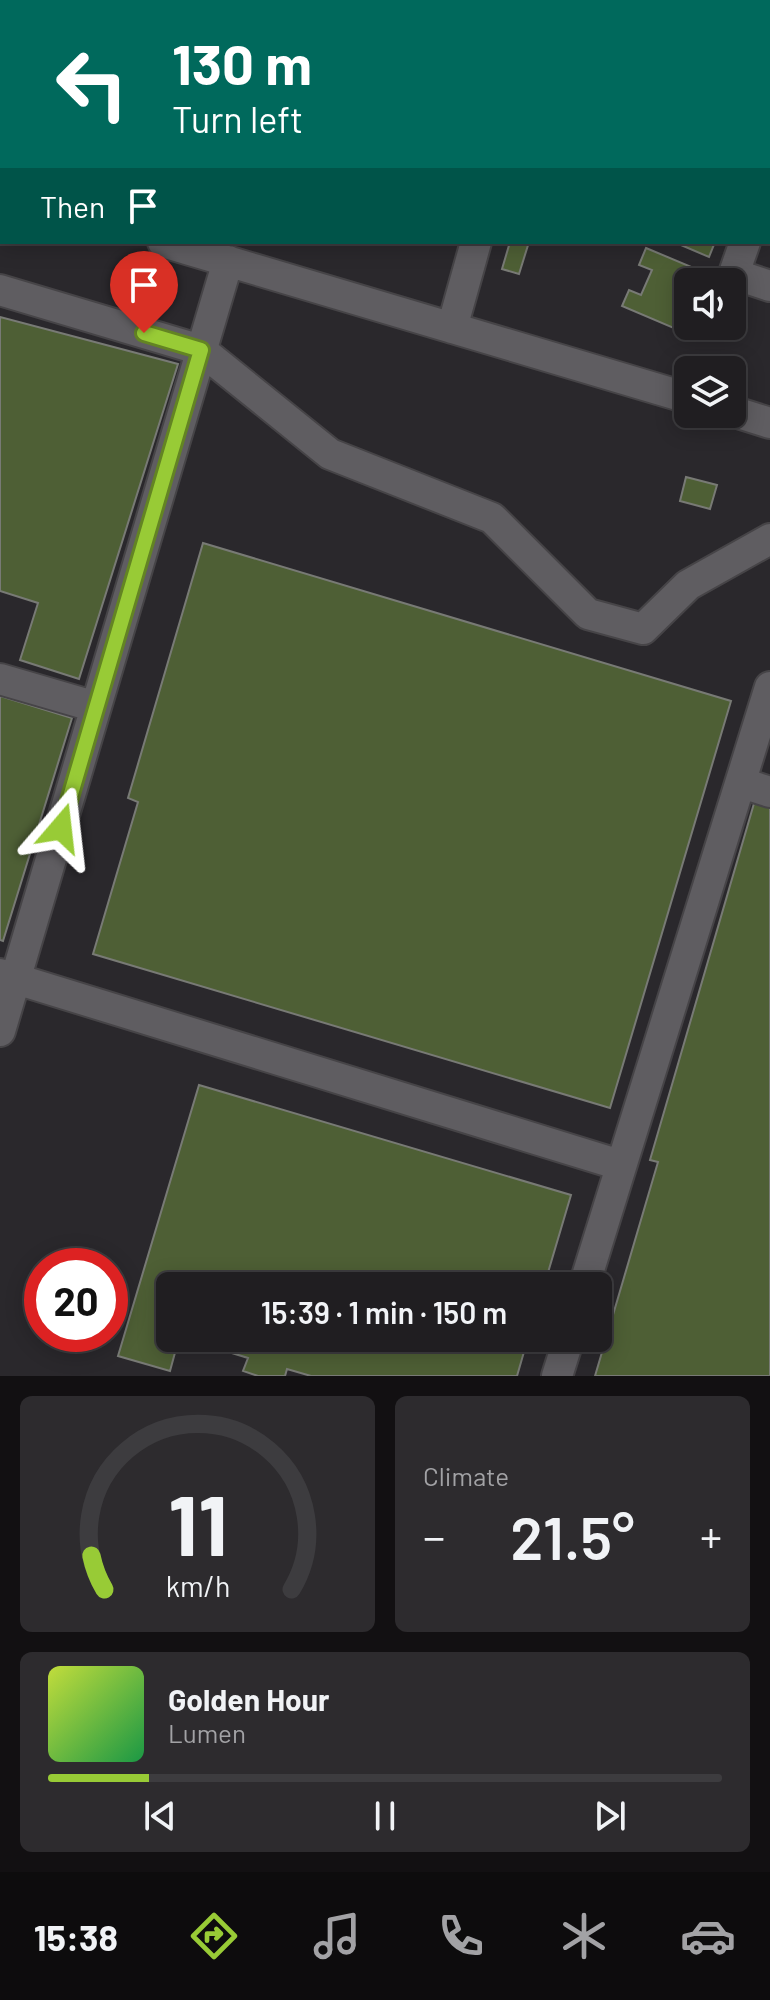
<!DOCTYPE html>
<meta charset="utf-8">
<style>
:root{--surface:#201e21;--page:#2d2b2e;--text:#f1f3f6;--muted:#a2a2a5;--line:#3d3c3f;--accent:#98cb36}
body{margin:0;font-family:Barlow,sans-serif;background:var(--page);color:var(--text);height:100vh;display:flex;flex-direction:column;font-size:30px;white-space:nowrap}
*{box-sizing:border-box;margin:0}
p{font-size:26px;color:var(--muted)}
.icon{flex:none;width:44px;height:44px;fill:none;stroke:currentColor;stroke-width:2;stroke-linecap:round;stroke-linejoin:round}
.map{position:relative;height:1376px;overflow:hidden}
.drawer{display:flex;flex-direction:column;gap:20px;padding:20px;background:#121012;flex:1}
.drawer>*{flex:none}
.banner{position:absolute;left:0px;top:0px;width:770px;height:244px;box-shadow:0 4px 20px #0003,0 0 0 2px var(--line);background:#00695c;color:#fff;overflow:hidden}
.fabs{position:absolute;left:674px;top:268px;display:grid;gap:16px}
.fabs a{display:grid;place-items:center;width:72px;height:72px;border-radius:12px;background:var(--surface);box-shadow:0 4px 20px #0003,0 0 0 2px var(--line);font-size:40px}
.speed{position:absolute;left:24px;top:1248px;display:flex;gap:16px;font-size:40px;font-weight:700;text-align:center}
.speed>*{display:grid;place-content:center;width:104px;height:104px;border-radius:50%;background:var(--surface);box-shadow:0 4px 20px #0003,0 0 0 2px var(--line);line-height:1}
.speed .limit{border:12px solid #d22;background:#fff;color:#111}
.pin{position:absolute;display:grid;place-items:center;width:68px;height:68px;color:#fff;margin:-82px -34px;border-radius:50% 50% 50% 0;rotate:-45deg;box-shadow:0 0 8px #0007}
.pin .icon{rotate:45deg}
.me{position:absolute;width:88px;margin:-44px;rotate:17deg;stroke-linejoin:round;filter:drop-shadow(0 0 6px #0008)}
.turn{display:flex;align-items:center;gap:28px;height:168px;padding:0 40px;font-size:36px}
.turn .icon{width:104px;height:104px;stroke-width:2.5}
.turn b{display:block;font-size:56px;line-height:68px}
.then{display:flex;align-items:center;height:76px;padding:0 40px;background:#0003;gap:16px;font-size:30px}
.big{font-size:60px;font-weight:600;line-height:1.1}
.drawer .tile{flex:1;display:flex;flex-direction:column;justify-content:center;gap:12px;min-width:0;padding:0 28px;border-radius:12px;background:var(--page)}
.drawer .dial{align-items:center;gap:0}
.dial svg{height:208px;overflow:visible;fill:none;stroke:var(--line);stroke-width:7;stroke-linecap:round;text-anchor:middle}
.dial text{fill:var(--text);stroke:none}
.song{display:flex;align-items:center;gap:24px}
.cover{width:96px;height:96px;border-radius:12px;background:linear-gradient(135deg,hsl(70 70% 55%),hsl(140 70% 35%))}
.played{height:8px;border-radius:4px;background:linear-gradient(90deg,var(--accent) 15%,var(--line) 15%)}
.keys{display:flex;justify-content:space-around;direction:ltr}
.heat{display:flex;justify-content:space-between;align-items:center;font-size:44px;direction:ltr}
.drawer .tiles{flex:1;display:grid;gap:20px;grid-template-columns:1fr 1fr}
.tile:last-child{grid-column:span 2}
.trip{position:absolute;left:156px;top:1272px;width:456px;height:80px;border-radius:12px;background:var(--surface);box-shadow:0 4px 20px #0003,0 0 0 2px var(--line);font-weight:600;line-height:80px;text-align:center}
.dock{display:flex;height:128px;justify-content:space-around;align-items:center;background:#0d0c0d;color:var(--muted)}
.dock .icon{width:56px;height:56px}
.dock .current{color:var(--accent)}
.dock b{font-size:36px;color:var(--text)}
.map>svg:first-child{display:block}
.building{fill:#4e5f35;stroke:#787a75;stroke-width:2}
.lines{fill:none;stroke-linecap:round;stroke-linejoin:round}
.minor-casing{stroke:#464447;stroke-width:34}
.minor{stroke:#5f5d61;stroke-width:30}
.route-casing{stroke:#638423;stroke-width:20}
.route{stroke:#98cb36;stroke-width:14}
</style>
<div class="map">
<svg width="770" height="1376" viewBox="0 0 770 1376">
<rect width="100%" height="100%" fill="#2a282c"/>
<path class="building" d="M 216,0 L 313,0 L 312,2 L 210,2 Z
M 510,242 L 529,242 L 519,274 L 502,269 Z
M 674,242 L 715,242 L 709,257 Z
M 646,248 L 708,274 L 704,282 L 686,282 L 675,308 L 688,314 L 683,332 L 622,306 L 629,290 L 641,295 L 652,270 L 639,265 Z
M 0,317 L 178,364 L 79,679 L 20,660 L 38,603 L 0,591 Z
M 686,477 L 717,485 L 710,509 L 680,501 Z
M 203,543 L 731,701 L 610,1108 L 93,954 L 138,802 L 128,798 Z
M 0,696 L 72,718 L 3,941 L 0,940 Z
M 755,800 L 770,804 L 770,1376 L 595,1376 L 658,1162 L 650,1160 Z
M 199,1085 L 571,1195 L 544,1286 L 170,1286 L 170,1338 L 179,1338 L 170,1371 L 118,1356 Z
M 208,1338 L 528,1338 L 517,1376 L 311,1376 L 287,1369 L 285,1376 L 258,1376 L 243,1371 L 248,1358 L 206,1345 Z"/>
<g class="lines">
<g class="minor-casing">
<path id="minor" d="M 398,0 L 404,2
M 199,2 L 200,0
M 523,2 L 523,0
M 689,2 L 689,0
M 768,165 L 770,165
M 0,193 L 2,194
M 768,223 L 770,224
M 163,242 L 688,398
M 734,274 L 770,286
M 731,282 L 745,242
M 0,290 L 201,350 L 330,454 L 492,518 L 588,614 L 643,629 L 688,585 L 770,539
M 452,328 L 476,242
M 732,411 L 770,423
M 0,679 L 96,707
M 742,783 L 770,792
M 0,974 L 620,1165
M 0,1031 L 228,261
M 584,1286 L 770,687
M 557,1376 L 569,1338"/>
</g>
<use href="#minor" class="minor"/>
</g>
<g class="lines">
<g class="route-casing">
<path id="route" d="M 61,828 L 201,350 L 144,333"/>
</g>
<use href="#route" class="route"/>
</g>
</svg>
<div class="fabs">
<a><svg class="icon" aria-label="sound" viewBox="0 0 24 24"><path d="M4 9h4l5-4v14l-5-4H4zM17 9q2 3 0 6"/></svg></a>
<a><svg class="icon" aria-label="layers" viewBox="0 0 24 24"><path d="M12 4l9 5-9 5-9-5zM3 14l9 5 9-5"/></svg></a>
</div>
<div class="speed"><div class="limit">20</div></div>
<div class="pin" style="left:144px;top:333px;background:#d93025"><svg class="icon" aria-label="arrive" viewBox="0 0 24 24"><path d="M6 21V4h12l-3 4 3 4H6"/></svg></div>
<svg class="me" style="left:61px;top:828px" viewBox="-20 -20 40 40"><path d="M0-17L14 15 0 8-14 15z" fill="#98cb36" stroke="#fff" stroke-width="4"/></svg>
<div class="trip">15:39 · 1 min · 150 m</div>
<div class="banner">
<div class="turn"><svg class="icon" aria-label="left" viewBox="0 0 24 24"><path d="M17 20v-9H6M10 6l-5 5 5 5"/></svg><div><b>130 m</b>Turn left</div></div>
<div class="then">Then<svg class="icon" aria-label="arrive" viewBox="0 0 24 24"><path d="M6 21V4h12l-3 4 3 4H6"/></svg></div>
</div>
</div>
<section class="drawer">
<div class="tiles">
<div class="tile dial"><svg viewBox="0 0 100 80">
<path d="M14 69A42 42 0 1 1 86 69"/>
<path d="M14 69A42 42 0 0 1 9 56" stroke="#98cb36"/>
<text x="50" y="56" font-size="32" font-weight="700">11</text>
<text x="50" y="72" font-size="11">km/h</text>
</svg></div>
<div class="tile"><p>Climate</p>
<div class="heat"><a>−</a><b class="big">21.5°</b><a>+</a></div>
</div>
<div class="tile">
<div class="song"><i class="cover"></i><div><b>Golden Hour</b><p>Lumen</p></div></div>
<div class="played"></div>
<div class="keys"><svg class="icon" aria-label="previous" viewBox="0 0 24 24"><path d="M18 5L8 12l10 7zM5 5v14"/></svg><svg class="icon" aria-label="pause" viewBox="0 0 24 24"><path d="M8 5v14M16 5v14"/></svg><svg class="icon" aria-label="next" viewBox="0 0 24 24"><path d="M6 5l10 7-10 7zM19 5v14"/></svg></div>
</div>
</div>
</section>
<nav class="dock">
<b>15:38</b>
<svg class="icon current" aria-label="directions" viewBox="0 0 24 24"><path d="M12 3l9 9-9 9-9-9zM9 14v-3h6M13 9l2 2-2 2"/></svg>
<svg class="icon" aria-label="music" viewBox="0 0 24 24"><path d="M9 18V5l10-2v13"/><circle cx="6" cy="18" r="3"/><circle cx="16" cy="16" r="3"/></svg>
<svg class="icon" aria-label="phone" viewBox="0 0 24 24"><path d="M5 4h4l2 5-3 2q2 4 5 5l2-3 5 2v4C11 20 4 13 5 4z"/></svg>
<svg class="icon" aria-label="climate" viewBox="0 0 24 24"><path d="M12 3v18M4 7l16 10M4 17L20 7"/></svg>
<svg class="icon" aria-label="car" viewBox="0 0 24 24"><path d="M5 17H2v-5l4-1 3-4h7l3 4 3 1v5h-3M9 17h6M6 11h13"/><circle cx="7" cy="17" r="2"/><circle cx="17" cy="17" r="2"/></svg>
</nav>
